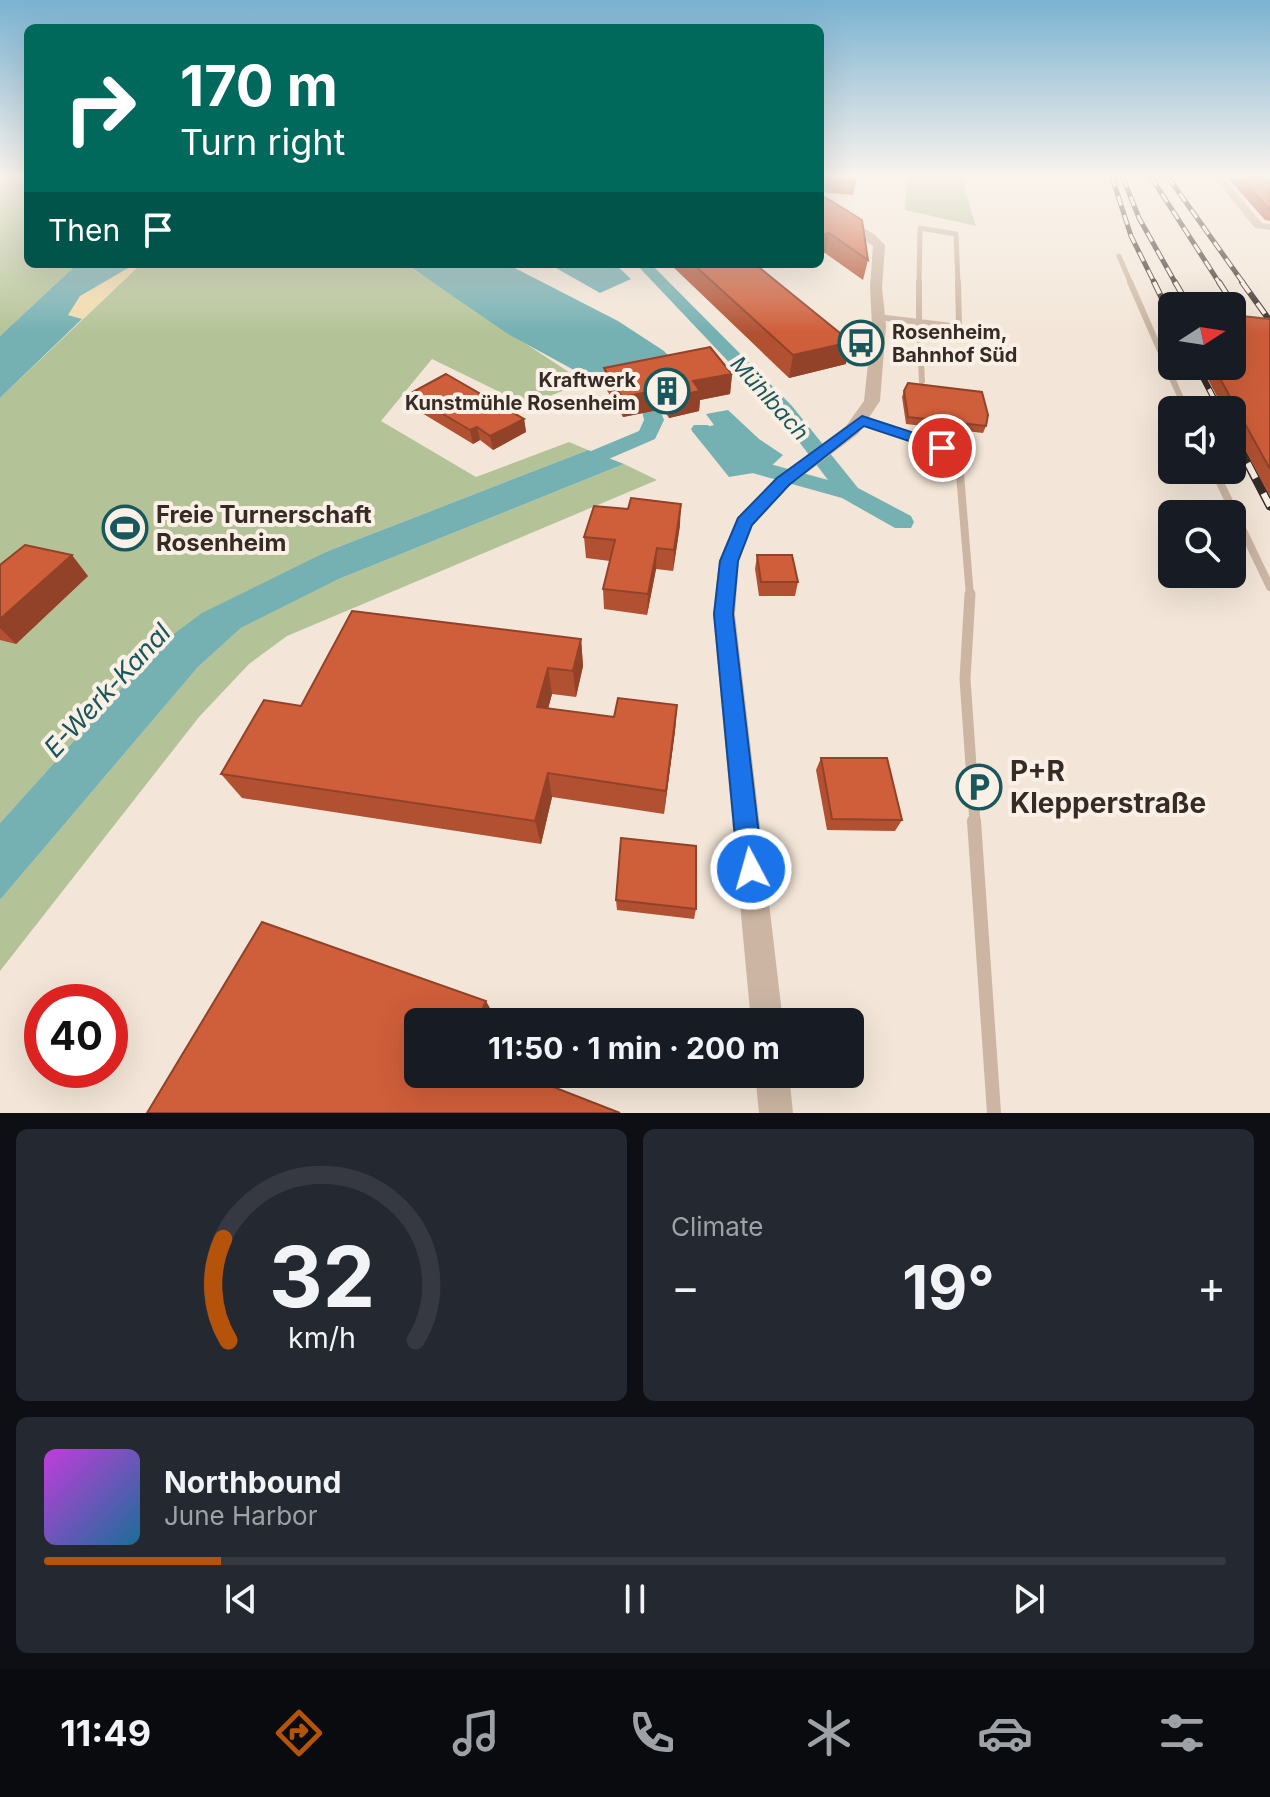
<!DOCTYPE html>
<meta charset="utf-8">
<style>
:root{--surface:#171b24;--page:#242831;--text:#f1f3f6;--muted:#9ea1a6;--line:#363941;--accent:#b45309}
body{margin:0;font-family:Inter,sans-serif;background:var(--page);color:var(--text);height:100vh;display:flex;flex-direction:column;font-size:30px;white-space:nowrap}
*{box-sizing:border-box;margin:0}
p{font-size:26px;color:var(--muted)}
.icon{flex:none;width:44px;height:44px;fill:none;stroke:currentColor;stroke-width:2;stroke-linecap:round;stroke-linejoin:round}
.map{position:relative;height:1113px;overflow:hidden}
.details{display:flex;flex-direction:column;gap:16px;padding:16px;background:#0d0f14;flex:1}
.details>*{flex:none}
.top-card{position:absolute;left:24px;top:24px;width:800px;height:244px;border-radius:12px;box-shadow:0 8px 32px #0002;background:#00695c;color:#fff;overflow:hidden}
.needle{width:52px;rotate:78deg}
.fabs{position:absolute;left:1158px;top:292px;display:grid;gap:16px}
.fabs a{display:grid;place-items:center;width:88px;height:88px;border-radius:12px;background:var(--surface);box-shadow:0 8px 32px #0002;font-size:40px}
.speed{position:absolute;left:24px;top:984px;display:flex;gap:16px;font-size:40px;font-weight:700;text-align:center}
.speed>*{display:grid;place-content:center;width:104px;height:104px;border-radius:50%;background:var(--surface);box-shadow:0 8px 32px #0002;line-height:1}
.speed .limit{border:12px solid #d22;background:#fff;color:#111}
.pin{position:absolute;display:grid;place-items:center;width:68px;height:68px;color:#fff;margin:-34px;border:4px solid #fff;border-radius:50%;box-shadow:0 2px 8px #0007}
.me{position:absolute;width:88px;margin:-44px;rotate:354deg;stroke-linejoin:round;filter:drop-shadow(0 0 6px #0008)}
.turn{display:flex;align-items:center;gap:28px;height:168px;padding:0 24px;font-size:36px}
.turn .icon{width:104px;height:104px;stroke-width:2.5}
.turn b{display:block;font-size:56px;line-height:68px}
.then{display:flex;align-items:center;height:76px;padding:0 24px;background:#0003;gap:16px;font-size:30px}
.big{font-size:60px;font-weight:700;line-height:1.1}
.details .widget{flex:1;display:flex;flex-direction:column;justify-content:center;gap:12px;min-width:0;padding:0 28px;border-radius:12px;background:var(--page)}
.details .dial{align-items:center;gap:0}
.dial svg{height:208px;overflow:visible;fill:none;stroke:var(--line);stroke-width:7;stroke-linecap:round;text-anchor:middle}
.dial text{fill:var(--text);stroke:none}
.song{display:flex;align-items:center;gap:24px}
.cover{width:96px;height:96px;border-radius:12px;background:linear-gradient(135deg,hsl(290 70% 55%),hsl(200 70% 35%))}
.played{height:8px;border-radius:4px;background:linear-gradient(90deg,var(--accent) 15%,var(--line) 15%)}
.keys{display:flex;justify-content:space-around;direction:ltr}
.heat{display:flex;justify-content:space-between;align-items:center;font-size:44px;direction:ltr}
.details .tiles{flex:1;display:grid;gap:16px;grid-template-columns:1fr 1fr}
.widget:last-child{grid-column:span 2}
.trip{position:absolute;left:404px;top:1008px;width:460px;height:80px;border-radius:12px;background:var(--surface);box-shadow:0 8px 32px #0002;font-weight:700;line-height:80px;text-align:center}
.tab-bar{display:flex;height:128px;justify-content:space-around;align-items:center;background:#090b0e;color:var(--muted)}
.tab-bar .icon{width:56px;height:56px}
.tab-bar .current{color:var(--accent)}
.tab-bar b{font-size:36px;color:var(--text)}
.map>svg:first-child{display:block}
.green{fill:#b4c397}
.sand{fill:#f2daab}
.water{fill:#75b0b2}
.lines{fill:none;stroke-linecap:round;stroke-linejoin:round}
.canal{fill:#75b0b2;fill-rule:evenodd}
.service-far4{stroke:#ccb6a3;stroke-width:5}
.service-far3{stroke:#ccb6a3;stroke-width:6}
.service-far2{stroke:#ccb6a3;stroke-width:8}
.service-far1{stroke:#ccb6a3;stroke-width:11}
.service{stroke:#ccb6a3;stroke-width:14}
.minor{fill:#ccb6a3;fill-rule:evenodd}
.tertiary{fill:#ccb6a3;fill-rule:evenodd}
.rail-far2-casing{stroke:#362b26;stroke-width:5}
.rail-far1-casing{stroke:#362b26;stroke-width:6}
.rail-casing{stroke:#362b26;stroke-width:9}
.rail-far2{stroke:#fbf0e5;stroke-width:3;stroke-dasharray:10;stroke-linecap:butt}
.rail-far1{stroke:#fbf0e5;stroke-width:4;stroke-dasharray:13;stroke-linecap:butt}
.rail{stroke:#fbf0e5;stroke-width:6;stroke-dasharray:17;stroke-linecap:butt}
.wall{fill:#b25132}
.shaded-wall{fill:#914229}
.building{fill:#cf5e3a;stroke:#914229;stroke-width:2}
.route{fill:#1a73e8;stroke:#114b97;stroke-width:2}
.labels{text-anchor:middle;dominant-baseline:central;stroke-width:8;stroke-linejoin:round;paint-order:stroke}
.far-poi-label{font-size:20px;font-weight:bold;fill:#362b26;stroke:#fbf0e5;text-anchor:start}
.far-water-label{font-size:22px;font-style:italic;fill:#18575b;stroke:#fbf0e5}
.poi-label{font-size:24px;font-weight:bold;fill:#362b26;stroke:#fbf0e5;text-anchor:start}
.water-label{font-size:26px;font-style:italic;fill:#18575b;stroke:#fbf0e5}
.near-poi-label{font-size:28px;font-weight:bold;fill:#362b26;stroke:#fbf0e5;text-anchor:start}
</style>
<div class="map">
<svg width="1270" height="1113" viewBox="0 0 1270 1113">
<rect width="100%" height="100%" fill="#f3e6d8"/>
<path class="green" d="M 0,177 L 28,177 L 28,264 L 77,264 L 0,336 Z
M 907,177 L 957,177 L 962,180 L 976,226 L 905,210 Z
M 141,264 L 405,264 L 584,382 L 550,396 L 543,413 L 432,359 L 381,421 L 476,477 L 569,442 L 588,450 L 328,551 L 163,642 L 0,823 L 0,398 Z
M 624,464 L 657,480 L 287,636 L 249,664 L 199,717 L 0,971 L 0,900 L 198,667 L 241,628 L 339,579 Z"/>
<path class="sand" d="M 135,264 L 141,264 L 82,319 L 67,315 L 79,296 Z"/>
<path class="water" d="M 77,264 L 135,264 L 80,296 L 68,315 L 82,319 L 0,398 L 0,336 Z
M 406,264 L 507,264 L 618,321 L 664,351 L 684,372 L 605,387 L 508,334 Z
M 549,264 L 615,264 L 631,279 L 600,293 Z
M 728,410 L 759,439 L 783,455 L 766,471 L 729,477 L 692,431 L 714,425 L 706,414 Z
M 588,450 L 624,464 L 339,579 L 241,628 L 198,667 L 0,900 L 0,823 L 163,642 L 202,613 L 328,551 Z"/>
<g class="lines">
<path class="canal" d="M 636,264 L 651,264 L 792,406 L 858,488 L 911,516 L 914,522 L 911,528 L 895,528 L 842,498 L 724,465 L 694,433 L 691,429 L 694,425 L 708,425 L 738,455 L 828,480 L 778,414 Z
M 652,405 L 659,407 L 664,420 L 655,439 L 581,471 L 567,471 L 563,466 L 567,461 L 639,431 L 644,420 L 642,411 Z"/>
<path class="service-far4" d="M 1119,256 L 1131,284
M 919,284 L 920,228 L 956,234 L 958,284"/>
<path class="service-far3" d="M 919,282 L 919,322 L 959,327 L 958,282
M 1130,282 L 1186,410
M 878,317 L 919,322 L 922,381"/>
<path class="service-far2" d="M 862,420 C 900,432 939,437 960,474 L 970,596
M 1214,470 L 1270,587"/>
<path class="service-far1" d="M 970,594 L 965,679 L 975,823"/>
<path class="service" d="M 974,821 L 994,1113"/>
<path class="minor" d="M 1214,177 L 1223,177 L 1262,223 L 1270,224 L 1270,230 L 1255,228 Z"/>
<path class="tertiary" d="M 820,203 L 874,234 L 885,245 L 882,287 L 886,326 L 880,401 L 858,434 L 789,486 L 752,526 L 739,561 L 735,614 L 783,1022 L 751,1022 L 713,614 L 719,561 L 737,518 L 777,478 L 846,426 L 864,401 L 872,326 L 870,287 L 873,246 L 820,211 Z
M 755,1074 L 789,1074 L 793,1113 L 759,1113 Z"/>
<g class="rail-far2-casing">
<path id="rail-far2" d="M 1112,177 L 1131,236 L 1155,284
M 1151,177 L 1220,284
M 1168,177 L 1244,284
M 1123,178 L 1139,218 L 1176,284"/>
</g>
<g class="rail-far1-casing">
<path id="rail-far1" d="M 1154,282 L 1172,319
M 1175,282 L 1189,306
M 1219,282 L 1270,361
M 1242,282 L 1270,321
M 1197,366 L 1220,410"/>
</g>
<g class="rail-casing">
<path id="rail" d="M 1232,433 L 1270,506"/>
</g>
<use href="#rail-far2" class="rail-far2"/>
<use href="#rail-far1" class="rail-far1"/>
<use href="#rail" class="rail"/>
</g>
<path class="wall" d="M 820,177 L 857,177 L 853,195 L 820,192 Z
M 1227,177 L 1270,177 L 1270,221 L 1265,220 Z
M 820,194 L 868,260 L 863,280 L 825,253 Z
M 670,264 L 772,264 L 758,267 L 846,364 L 789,378 Z
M 1270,319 L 1270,497 L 1232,425 L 1232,410 L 1224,410 L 1201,366 L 1232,366 Z
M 604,368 L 732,374 L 730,394 L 700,400 L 699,411 L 669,418 L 663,409 L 623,417 L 605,387 Z
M 904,391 L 986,426 L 983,433 L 906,424 L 902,397 Z
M 409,394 L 524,419 L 526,432 L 493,450 L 480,440 L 473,444 L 412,407 Z
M 680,525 L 673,571 L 656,569 L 647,615 L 604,609 L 603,589 L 610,561 L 586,558 L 584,537 Z
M 757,555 L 798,582 L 795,596 L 759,596 L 755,569 Z
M 0,565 L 88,576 L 16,644 L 0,640 Z
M 581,639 L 583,666 L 576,697 L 552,694 L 548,708 L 614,717 L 677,705 L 675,731 L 664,814 L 552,797 L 541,844 L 242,798 L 221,774 L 301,706 Z
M 821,758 L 902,820 L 895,831 L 827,830 L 816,770 Z
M 616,900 L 696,909 L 694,919 L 617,910 Z"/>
<path class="shaded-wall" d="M 829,233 L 825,253 L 820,254 L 820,235 Z
M 851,342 L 846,364 L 789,378 L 793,355 Z
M 732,374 L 730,394 L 700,400 L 699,411 L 669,418 L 670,397 L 693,381 Z
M 664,389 L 663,409 L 623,417 L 622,397 Z
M 524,419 L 526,432 L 493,450 L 490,436 Z
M 477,427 L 480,440 L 473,444 L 470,430 Z
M 681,504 L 680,525 L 673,571 L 674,550 Z
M 657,548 L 656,569 L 647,615 L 648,594 Z
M 72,555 L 88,576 L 16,644 L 0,628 L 0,619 Z
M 581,639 L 583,666 L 576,697 L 573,671 Z
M 548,668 L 552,694 L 542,732 L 537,707 Z
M 677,705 L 675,731 L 664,814 L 666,791 Z
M 548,773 L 552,797 L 541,844 L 535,821 Z
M 486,1001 L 495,1017 L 493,1022 L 477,1022 Z"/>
<path class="building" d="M 1239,177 L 1270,177 L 1270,210 Z
M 820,194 L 862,220 L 868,260 L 829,233 L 820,235 Z
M 693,264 L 755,264 L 851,342 L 793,355 Z
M 1232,315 L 1270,319 L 1270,469 L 1213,366 L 1232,366 Z
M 710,347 L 732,374 L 693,381 L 700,391 L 670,397 L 664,389 L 622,397 L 604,368 Z
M 446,374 L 524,419 L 490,436 L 477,427 L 470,430 L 409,394 Z
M 908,383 L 982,392 L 988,415 L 986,426 L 908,417 L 904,391 Z
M 631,498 L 681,504 L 674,550 L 657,548 L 648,594 L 603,589 L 615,540 L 584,537 L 594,506 L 628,509 Z
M 25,545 L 72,555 L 0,619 L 0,565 Z
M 757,555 L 792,555 L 798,582 L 761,582 Z
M 352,611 L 581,639 L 573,671 L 548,668 L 537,707 L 614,717 L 618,698 L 677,705 L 666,791 L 548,773 L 535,821 L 221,774 L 264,700 L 301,706 Z
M 821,758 L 887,758 L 902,820 L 832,819 Z
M 621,838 L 696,846 L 696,909 L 616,900 Z
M 262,922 L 486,1001 L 477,1022 L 418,1022 L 418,1074 L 520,1074 L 620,1113 L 147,1113 Z"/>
<linearGradient id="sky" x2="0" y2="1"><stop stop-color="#7ab2d2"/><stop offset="0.53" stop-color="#faf4ed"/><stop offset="1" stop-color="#faf4ed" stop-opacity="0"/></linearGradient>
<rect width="1270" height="333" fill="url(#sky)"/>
<path class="route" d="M 862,416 L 948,444 L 950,448 L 942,452 L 864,426 L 789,485 L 752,525 L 738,561 L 733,614 L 763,869 L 760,878 L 751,881 L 741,878 L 738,869 L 714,614 L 720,561 L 738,518 L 777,478 Z"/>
<defs>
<g id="bus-ring" transform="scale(2.3)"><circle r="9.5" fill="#fbf0e5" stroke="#18575b" stroke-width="1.5"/><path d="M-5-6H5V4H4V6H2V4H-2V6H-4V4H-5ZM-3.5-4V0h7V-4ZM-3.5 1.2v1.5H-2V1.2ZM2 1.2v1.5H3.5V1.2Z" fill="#18575b"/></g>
<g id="building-ring" transform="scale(2.3)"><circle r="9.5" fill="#fbf0e5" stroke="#18575b" stroke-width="1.5"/><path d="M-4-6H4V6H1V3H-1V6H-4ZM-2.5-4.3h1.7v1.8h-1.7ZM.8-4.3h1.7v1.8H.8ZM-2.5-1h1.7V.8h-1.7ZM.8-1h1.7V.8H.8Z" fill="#18575b"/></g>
<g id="stadium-ring" transform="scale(2.3)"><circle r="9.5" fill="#fbf0e5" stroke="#18575b" stroke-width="1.5"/><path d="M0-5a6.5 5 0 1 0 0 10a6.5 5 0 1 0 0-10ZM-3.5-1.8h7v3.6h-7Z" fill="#18575b"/></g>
<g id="parking-ring" transform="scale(2.3)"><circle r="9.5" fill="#fbf0e5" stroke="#18575b" stroke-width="1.5"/><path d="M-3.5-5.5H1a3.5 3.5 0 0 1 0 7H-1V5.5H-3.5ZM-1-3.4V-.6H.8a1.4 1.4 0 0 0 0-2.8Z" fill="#18575b"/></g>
</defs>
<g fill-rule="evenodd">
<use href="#bus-ring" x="861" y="343"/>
<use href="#building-ring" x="667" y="391"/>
<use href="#stadium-ring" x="125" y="528"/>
<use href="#parking-ring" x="979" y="787"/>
</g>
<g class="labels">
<g class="far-poi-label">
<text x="892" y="332">Rosenheim,<tspan x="892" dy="23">Bahnhof Süd</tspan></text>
<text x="636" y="380" text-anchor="end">Kraftwerk<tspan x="636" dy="23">Kunstmühle Rosenheim</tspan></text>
</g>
<g class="far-water-label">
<text transform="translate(770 398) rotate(48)">Mühlbach</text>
</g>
<g class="poi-label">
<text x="156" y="514">Freie Turnerschaft<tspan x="156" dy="28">Rosenheim</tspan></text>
</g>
<g class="water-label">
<text transform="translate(107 690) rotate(-47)">E-Werk-Kanal</text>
</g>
<g class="near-poi-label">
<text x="1010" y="771">P+R<tspan x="1010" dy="32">Klepperstraße</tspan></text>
</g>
</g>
</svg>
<div class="fabs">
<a><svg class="needle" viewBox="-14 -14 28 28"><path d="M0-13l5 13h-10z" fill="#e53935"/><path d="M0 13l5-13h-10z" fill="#9ea1a6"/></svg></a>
<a><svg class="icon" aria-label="sound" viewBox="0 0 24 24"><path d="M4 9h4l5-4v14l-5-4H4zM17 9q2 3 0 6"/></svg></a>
<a><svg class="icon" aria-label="search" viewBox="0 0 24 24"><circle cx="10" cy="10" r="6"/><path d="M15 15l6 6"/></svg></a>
</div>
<div class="speed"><div class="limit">40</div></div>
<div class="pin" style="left:942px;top:448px;background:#d93025"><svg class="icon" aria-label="arrive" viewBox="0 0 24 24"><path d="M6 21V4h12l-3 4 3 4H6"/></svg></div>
<svg class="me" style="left:751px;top:869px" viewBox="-20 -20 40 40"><circle r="17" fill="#1a73e8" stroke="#fff" stroke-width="3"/><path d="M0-11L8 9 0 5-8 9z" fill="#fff"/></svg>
<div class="trip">11:50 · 1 min · 200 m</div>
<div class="top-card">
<div class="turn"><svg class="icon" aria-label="right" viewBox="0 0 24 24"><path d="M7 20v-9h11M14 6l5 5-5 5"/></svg><div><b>170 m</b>Turn right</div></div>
<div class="then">Then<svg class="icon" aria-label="arrive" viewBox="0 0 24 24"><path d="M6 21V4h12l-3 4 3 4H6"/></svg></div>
</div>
</div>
<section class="details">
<div class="tiles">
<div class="widget dial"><svg viewBox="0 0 100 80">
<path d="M14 69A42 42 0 1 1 86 69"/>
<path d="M14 69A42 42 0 0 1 12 30" stroke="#b45309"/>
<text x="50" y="56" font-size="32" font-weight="700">32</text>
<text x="50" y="72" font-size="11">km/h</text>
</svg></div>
<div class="widget"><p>Climate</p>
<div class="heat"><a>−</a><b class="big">19°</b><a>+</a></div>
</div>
<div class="widget">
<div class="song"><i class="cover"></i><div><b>Northbound</b><p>June Harbor</p></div></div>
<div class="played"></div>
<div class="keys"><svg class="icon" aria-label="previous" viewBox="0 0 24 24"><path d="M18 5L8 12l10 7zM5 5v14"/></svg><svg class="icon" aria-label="pause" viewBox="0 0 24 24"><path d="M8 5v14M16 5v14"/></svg><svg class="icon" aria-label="next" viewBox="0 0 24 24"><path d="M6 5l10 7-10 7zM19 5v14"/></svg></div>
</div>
</div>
</section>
<nav class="tab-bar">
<b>11:49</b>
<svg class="icon current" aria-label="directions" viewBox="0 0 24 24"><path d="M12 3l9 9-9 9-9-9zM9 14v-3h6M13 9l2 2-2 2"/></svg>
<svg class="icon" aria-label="music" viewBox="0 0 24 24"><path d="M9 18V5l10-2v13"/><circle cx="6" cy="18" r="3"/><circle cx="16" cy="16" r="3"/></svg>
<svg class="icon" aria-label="phone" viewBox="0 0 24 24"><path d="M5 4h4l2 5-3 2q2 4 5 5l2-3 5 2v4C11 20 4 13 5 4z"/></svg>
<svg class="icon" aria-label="climate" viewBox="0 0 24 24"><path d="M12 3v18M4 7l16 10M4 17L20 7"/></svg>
<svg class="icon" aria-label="car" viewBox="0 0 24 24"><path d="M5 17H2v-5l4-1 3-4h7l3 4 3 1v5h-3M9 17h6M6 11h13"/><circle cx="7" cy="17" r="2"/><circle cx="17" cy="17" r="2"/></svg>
<svg class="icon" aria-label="filters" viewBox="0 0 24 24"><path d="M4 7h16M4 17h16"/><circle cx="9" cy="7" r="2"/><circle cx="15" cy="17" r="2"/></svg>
</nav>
